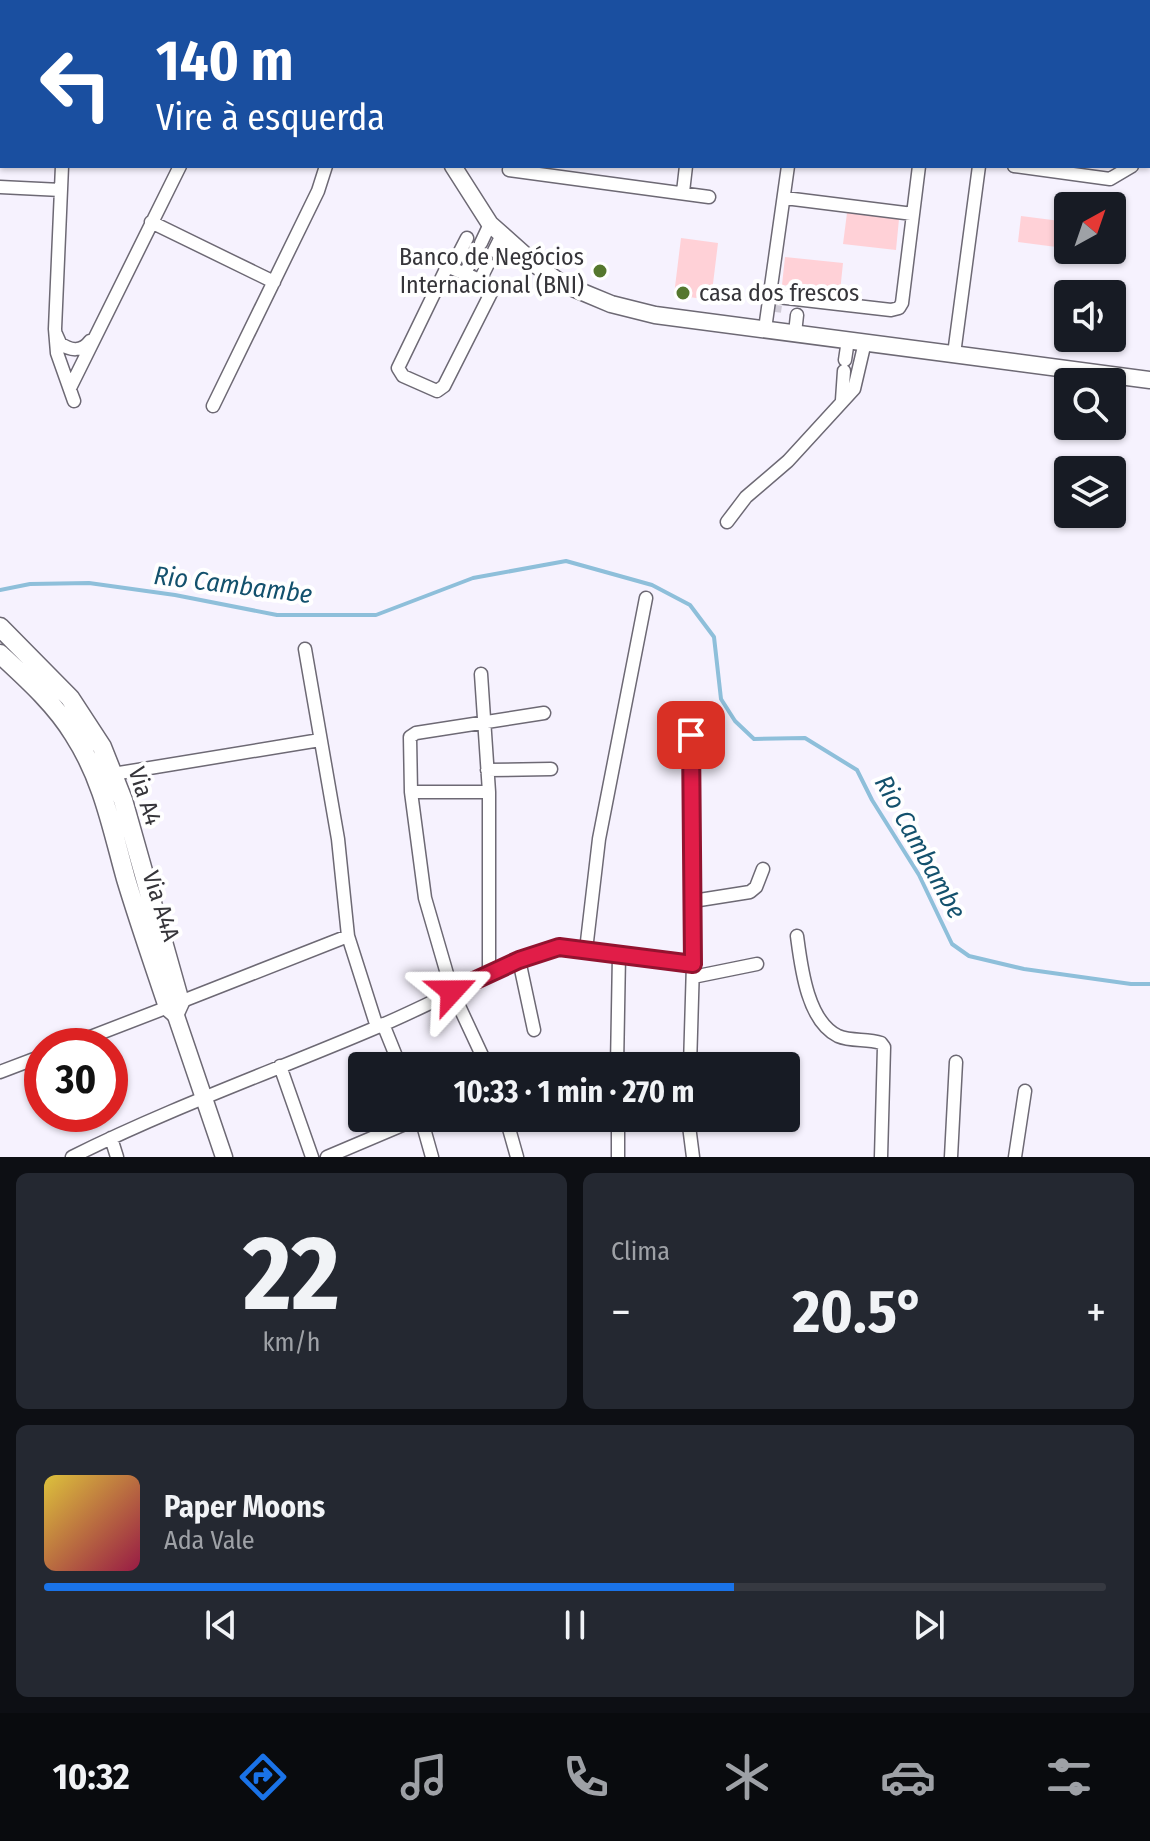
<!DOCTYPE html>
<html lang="pt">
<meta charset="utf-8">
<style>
:root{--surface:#171b24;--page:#242831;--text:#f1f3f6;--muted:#9ea1a6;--line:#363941;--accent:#1a73e8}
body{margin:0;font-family:"Fira Sans Condensed",sans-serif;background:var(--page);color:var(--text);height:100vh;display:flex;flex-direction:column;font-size:30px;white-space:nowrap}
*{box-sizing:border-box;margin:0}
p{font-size:26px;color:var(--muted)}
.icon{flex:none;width:44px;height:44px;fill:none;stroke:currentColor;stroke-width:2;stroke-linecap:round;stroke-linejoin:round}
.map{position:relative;height:1157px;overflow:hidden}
.panel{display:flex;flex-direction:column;gap:16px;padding:16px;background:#0d0f14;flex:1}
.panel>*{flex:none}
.banner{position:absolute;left:0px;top:0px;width:1150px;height:168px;box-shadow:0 2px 6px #0004;background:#1a4fa0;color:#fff;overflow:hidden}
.needle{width:52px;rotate:40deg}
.buttons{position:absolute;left:1054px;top:192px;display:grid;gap:16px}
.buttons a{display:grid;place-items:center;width:72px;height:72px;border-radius:8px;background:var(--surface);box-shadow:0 2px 6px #0004;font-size:40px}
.speed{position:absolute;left:24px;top:1028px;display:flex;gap:16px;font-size:40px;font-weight:700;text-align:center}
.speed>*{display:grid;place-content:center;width:104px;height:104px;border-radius:50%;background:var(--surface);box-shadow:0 2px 6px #0004;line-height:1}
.speed .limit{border:12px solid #d22;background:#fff;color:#111}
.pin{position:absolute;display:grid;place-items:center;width:68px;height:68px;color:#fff;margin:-34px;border-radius:16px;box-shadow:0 4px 12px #0006}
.me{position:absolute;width:88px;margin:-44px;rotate:66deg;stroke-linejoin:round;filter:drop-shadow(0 0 6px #0008)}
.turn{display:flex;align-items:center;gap:28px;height:168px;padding:0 24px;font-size:36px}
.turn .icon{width:104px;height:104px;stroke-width:2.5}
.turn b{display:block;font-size:56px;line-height:68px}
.big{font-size:60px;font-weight:700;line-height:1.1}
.panel .widget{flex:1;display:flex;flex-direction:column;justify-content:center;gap:12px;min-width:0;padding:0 28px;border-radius:12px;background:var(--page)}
.panel .dial{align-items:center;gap:0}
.dial b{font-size:104px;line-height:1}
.song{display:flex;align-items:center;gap:24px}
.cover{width:96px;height:96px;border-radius:12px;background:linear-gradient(135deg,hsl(50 70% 55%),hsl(340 70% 35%))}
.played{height:8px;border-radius:4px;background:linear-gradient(90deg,var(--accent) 65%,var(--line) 65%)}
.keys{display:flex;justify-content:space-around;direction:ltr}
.heat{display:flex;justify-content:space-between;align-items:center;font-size:44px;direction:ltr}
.panel .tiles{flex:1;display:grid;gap:16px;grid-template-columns:1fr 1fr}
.widget:last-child{grid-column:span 2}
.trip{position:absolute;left:348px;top:1052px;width:452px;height:80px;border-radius:8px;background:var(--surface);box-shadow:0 2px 6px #0004;font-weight:700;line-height:80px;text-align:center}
.dock{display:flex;height:128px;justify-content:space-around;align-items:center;background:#090b0e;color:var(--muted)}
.dock .icon{width:56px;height:56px}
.dock .selected{color:var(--accent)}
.dock b{font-size:36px;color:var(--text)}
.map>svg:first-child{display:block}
.green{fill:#ffd1d7}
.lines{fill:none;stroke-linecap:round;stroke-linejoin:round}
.stream{stroke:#8ebfda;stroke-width:4}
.minor-tunnel{stroke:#d0ccd7;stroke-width:12;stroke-dasharray:12 6;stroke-linecap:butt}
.minor-casing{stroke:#6d6974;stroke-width:15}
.tertiary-casing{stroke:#6d6974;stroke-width:19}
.secondary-casing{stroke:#6d6974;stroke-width:21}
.minor{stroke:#fff;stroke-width:12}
.tertiary{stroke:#fff;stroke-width:16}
.secondary{stroke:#fff;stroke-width:18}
.route-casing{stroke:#92132f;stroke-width:20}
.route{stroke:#e11d48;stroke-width:14}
.poi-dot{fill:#55772e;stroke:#fff;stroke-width:3}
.labels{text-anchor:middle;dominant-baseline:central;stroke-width:8;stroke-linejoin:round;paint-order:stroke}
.poi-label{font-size:24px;fill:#36353a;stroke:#fff;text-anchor:end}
.street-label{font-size:24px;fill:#36353a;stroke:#fff}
.water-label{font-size:26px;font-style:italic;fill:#13516d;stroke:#fff}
</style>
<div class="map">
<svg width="1150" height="1157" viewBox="0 0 1150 1157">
<rect width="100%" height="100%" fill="#f6f2fe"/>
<path class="green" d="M 847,213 L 899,219 L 896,250 L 843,244 Z
M 1021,216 L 1068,222 L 1064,248 L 1018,242 Z
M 681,238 L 718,243 L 711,300 L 674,295 Z
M 785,257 L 843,263 L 840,292 L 782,285 Z"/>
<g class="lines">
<path class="stream" d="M 0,590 L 30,584 L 89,583 L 175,595 L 277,615 L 376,615 L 473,578 L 566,561 L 652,585 L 690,605 L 714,637 L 721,699 L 735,721 L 754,739 L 805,738 L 857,770 L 872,800 L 919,875 L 952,944 L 969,956 L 1024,969 L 1131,984 L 1150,984"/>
<path class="minor-tunnel" d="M 775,312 L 776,305"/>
<g class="minor-casing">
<path id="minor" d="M 233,0 L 234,2
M 521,0 L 522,2
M 551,0 L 567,2
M 1075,0 L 1088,2
M 69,2 L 69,0
M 498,2 L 501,0
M 539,2 L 540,0
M 617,2 L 617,0
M 705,2 L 705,0
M 806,2 L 807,0
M 941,2 L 941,0
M 999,2 L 999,0
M 1148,10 L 1150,10
M 1148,98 L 1150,99
M 1148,148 L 1150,146
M 62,166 L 55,329 L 57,353 L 74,401
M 510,166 L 509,170 L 709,197
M 1014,166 L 1110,179 L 1132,166
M 0,187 L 61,190
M 683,192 L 686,166
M 785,198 L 913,214
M 151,222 L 274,282
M 481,243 L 490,224
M 494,251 L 501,237
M 449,267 L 489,284 L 492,291 L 444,386 L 437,391 L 403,376 L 398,368 L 445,271 Z
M 452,267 L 467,238
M 465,273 L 473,258
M 480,280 L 488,264
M 769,296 L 891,310 L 899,308 L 902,303 L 919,166
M 765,329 L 788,166
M 795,333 L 797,315
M 56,334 L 60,343 C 70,351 82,352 90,341
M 954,354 L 979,166
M 845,360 L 848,340
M 70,388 L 180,166
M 842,400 L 844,371
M 213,406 L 318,191 L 326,166
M 727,522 L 746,497 L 788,461 L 854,389 L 865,342
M 305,649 L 338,839 L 348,936 L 377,1027
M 481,674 L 489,792 L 489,974
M 487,770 L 551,769
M 113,774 L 320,740
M 411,792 L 489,792
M 693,901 L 750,892 L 756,887 L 763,869
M 797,936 C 801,966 807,1021 838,1036 C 852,1042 867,1038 881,1043 L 884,1047 L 881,1157
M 586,950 L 599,839 L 646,598
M 519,960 L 534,1030
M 693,977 L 757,964
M 180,1002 L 348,936
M 383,1024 L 400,1066
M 67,1046 L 168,1007
M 280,1066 L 312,1157
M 487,1066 L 452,991 L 425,898 L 411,792 L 410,737 L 416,733 L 544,713
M 617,1066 L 619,955
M 690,1066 L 693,964 L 691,735
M 0,1072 L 42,1056
M 421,1118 L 432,1157
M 506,1118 L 517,1157
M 688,1118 L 693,1157
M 111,1138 L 117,1157
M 72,1157 C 170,1108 274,1071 375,1028 C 433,1004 488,972 547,949 L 559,947 L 693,964
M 327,1157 L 419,1118
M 618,1157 L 618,1118
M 951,1157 L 956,1062
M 1015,1157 L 1025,1091"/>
</g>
<g class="tertiary-casing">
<path id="tertiary" d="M 353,0 L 354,2
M 453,166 L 490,224 L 536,265 L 561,283 L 587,294 L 611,304 L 655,315 L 1150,380
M 175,1013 L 224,1157"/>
</g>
<g class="secondary-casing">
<path id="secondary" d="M 0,627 L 70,698 L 102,747 L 123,800 L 180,1002 L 175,1013 L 168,1007 C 154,965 139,922 126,879 C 112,829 103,780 74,735 C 55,704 27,679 0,654"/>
</g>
<use href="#minor" class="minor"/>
<use href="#tertiary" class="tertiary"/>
<use href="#secondary" class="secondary"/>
</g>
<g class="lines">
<g class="route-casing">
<path id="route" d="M 452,991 L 519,960 L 559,947 L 693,964 L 691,735"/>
</g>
<use href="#route" class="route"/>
</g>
<g class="poi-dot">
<circle cx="600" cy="271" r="8"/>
<circle cx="683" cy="293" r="8"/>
</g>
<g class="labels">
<g class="poi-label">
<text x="584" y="257">Banco de Negócios<tspan x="584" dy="28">Internacional (BNI)</tspan></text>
<text x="699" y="293" text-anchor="start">casa dos frescos</text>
</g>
<g class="street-label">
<text transform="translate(145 796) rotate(72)">Via A4</text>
<text transform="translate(161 906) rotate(72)">Via A4A</text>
</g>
<g class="water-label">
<text transform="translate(233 585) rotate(7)">Rio Cambambe</text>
<text transform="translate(920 847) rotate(61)">Rio Cambambe</text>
</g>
</g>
</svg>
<div class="buttons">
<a><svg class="needle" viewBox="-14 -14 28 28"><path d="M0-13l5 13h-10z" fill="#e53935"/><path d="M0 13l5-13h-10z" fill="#9ea1a6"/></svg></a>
<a><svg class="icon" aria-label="sound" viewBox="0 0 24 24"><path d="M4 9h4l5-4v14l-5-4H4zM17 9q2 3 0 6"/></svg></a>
<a><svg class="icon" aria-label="search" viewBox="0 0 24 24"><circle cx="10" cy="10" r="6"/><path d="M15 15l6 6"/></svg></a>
<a><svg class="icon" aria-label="layers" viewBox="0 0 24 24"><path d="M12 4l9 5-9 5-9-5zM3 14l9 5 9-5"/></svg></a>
</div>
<div class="speed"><div class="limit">30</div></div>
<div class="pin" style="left:691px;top:735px;background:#d93025"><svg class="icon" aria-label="arrive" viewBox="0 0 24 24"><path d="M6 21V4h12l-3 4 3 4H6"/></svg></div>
<svg class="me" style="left:452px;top:991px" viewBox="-20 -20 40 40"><path d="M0-17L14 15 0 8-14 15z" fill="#e11d48" stroke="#fff" stroke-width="4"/></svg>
<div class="trip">10:33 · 1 min · 270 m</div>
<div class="banner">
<div class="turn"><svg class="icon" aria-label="left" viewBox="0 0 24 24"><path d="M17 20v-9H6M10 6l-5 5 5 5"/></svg><div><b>140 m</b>Vire à esquerda</div></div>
</div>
</div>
<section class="panel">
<div class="tiles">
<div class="widget dial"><b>22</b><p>km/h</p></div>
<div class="widget"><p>Clima</p>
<div class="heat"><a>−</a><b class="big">20.5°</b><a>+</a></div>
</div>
<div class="widget">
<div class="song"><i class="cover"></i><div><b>Paper Moons</b><p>Ada Vale</p></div></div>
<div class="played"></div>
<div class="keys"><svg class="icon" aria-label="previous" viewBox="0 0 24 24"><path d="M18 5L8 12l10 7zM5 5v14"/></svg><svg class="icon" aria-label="pause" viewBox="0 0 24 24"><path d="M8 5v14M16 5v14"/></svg><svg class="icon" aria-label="next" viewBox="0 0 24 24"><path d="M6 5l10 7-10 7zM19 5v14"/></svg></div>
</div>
</div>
</section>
<nav class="dock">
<b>10:32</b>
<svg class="icon selected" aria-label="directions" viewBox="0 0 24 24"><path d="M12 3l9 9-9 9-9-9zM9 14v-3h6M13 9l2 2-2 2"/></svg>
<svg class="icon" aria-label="music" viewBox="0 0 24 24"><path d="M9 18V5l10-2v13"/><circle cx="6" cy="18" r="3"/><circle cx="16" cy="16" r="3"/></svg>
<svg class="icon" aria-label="phone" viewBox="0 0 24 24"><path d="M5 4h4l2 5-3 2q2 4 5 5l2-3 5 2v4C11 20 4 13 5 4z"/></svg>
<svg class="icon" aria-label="climate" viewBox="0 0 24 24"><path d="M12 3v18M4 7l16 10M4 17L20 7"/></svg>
<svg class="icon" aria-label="car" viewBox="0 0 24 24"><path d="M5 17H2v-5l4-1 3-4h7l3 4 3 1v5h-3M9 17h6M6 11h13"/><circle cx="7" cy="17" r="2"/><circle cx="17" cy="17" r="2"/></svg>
<svg class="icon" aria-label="filters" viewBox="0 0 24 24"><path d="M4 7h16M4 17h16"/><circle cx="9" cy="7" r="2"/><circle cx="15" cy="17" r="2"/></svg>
</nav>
